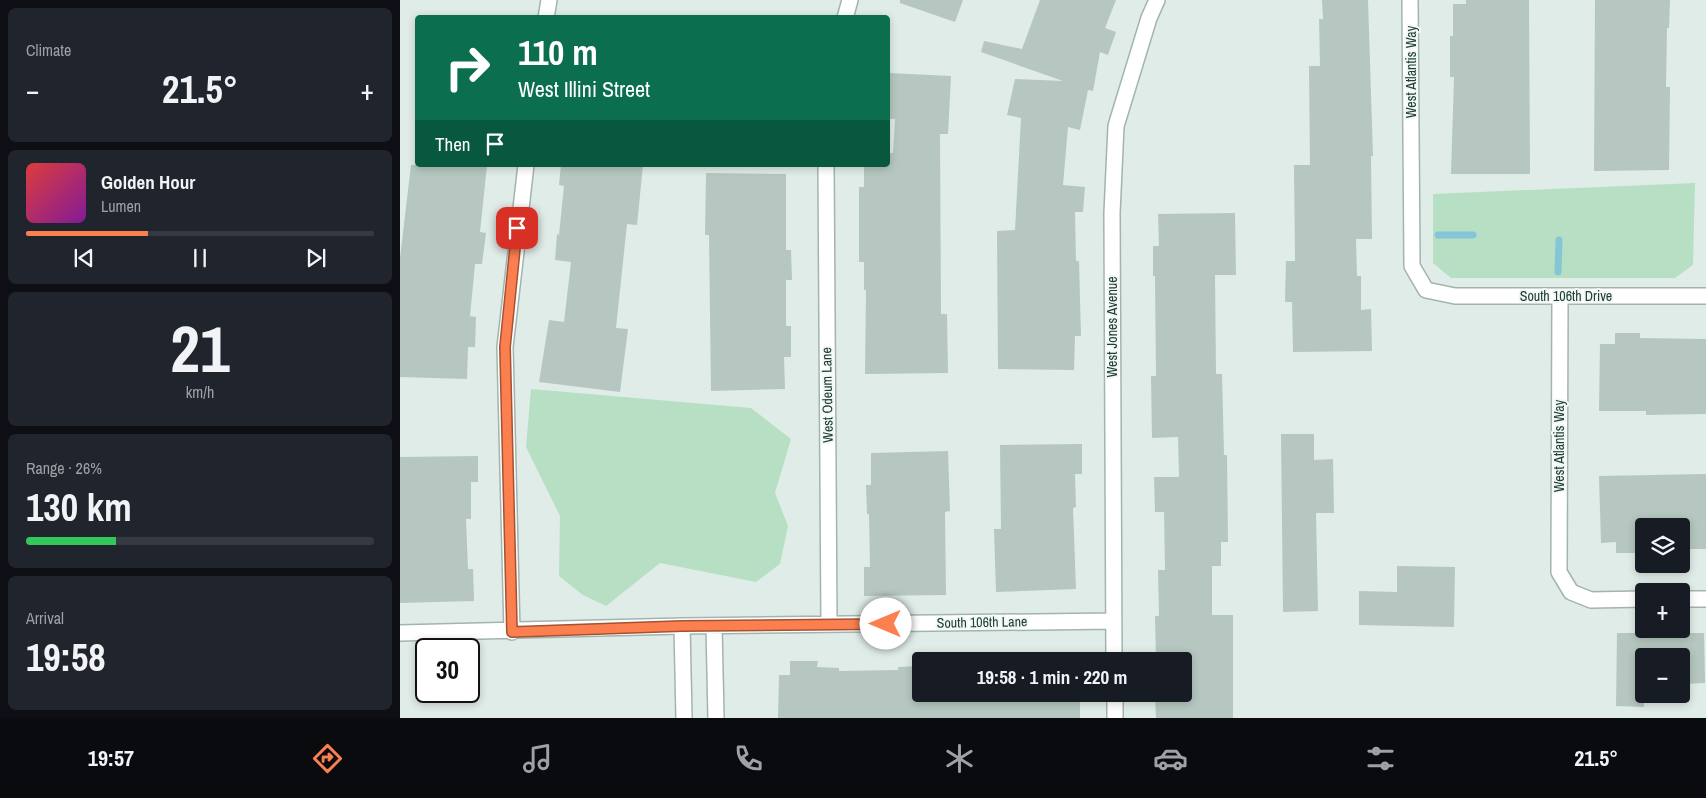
<!DOCTYPE html>
<meta charset="utf-8">
<style>
:root{--surface:#171b24;--page:#20242c;--text:#f1f3f6;--muted:#9ea1a6;--line:#363941;--accent:#fb7f4f}
body{margin:0;font-family:"Archivo Narrow",sans-serif;background:var(--page);color:var(--text);height:100vh;display:flex;flex-direction:column;font-size:19px;white-space:nowrap}
*{box-sizing:border-box;margin:0}
p{font-size:16px;color:var(--muted)}
.icon{flex:none;width:28px;height:28px;fill:none;stroke:currentColor;stroke-width:2;stroke-linecap:round;stroke-linejoin:round}
.map{position:relative;flex:1;overflow:hidden}
.sheet{display:flex;flex-direction:column;gap:8px;padding:8px;background:#0d0f14;width:400px}
.sheet>*{flex:none}
.top-card{position:absolute;left:15px;top:15px;width:475px;height:152px;border-radius:5px;box-shadow:0 2px 8px #0003;background:#0b6e4f;color:#fff;overflow:hidden}
.fabs{position:absolute;left:1235px;top:518px;display:grid;gap:10px}
.fabs a{display:grid;place-items:center;width:55px;height:55px;border-radius:5px;background:var(--surface);box-shadow:0 2px 8px #0003;font-size:25px}
.speed{position:absolute;left:15px;top:638px;display:flex;gap:10px;font-size:25px;font-weight:700;text-align:center}
.speed>*{display:grid;place-content:center;width:65px;height:65px;border-radius:50%;background:var(--surface);box-shadow:0 2px 8px #0003;line-height:1}
.speed .limit{border:2px solid #111;border-radius:8px;background:#fff;color:#111}
.pin{position:absolute;display:grid;place-items:center;width:42px;height:42px;color:#fff;margin:-21px;border-radius:10px;box-shadow:0 2px 8px #0006}
.me{position:absolute;width:55px;margin:-28px;rotate:270deg;stroke-linejoin:round;filter:drop-shadow(0 0 4px #0008)}
.turn{display:flex;align-items:center;gap:18px;height:105px;padding:0 20px;font-size:22px}
.turn .icon{width:65px;height:65px;stroke-width:2.5}
.turn b{display:block;font-size:35px;line-height:42px}
.then{display:flex;align-items:center;height:48px;padding:0 20px;background:#0003;gap:10px;font-size:19px}
.big{font-size:38px;font-weight:700;line-height:1.1}
.sheet .widget{flex:1;display:flex;flex-direction:column;justify-content:center;gap:8px;min-width:0;padding:0 18px;border-radius:8px;background:var(--page)}
.sheet .dial{align-items:center;gap:0}
.dial b{font-size:65px;line-height:1}
.song{display:flex;align-items:center;gap:15px}
.cover{width:60px;height:60px;border-radius:8px;background:linear-gradient(135deg,hsl(0 70% 55%),hsl(290 70% 35%))}
.played{height:5px;border-radius:2px;background:linear-gradient(90deg,var(--accent) 35%,var(--line) 35%)}
.keys{display:flex;justify-content:space-around;direction:ltr}
.heat{display:flex;justify-content:space-between;align-items:center;font-size:28px;direction:ltr}
.charge{height:8px;border-radius:4px;background:linear-gradient(90deg,#34c759 26%,var(--line) 0)}
.trip{position:absolute;left:512px;top:652px;width:280px;height:50px;border-radius:5px;background:var(--surface);box-shadow:0 2px 8px #0003;font-weight:700;line-height:50px;text-align:center}
.tabs{display:flex;height:80px;justify-content:space-around;align-items:center;background:#090b0e;color:var(--muted)}
.tabs .icon{width:35px;height:35px}
.tabs .active{color:var(--accent)}
.tabs b{font-size:22px;color:var(--text)}
main{display:flex;flex:1;min-height:0}
.map>svg:first-child{display:block}
.green{fill:#b7dfc3}
.lines{fill:none;stroke-linecap:round;stroke-linejoin:round}
.stream{stroke:#84c6d5;stroke-width:7}
.building{fill:#b5c7c0}
.street-casing{stroke:#a3b4af;stroke-width:18}
.street{stroke:#fff;stroke-width:15}
.route-casing{stroke:#a35333;stroke-width:12}
.route{stroke:#fb7f4f;stroke-width:9}
.labels{text-anchor:middle;dominant-baseline:central;stroke-width:4;stroke-linejoin:round;paint-order:stroke}
.street-label{font-size:14px;fill:#203e37;stroke:#f1f8f5}
</style>
<main>
<section class="sheet">
<div class="widget"><p>Climate</p>
<div class="heat"><a>−</a><b class="big">21.5°</b><a>+</a></div>
</div>
<div class="widget">
<div class="song"><i class="cover"></i><div><b>Golden Hour</b><p>Lumen</p></div></div>
<div class="played"></div>
<div class="keys"><svg class="icon" aria-label="previous" viewBox="0 0 24 24"><path d="M18 5L8 12l10 7zM5 5v14"/></svg><svg class="icon" aria-label="pause" viewBox="0 0 24 24"><path d="M8 5v14M16 5v14"/></svg><svg class="icon" aria-label="next" viewBox="0 0 24 24"><path d="M6 5l10 7-10 7zM19 5v14"/></svg></div>
</div>
<div class="widget dial"><b>21</b><p>km/h</p></div>
<div class="widget"><p>Range · 26%</p><b class="big">130 km</b><div class="charge"></div></div>
<div class="widget"><p>Arrival</p><b class="big">19:58</b></div>
</section>
<div class="map">
<svg width="1306" height="718" viewBox="0 0 1306 718">
<rect width="100%" height="100%" fill="#e0ece7"/>
<path class="green" d="M 1295,183 L 1293,265 L 1275,278 L 1051,278 L 1033,263 L 1033,194 Z
M 131,389 L 351,408 L 391,439 L 375,493 L 388,526 L 380,564 L 356,582 L 260,563 L 206,606 L 183,595 L 159,576 L 160,516 L 126,447 Z"/>
<g class="lines">
<path class="stream" d="M 1038,235 L 1073,235
M 1158,272 L 1159,240"/>
</g>
<path class="building" d="M 500,0 L 563,0 L 555,22 L 500,3 Z
M 640,0 L 716,0 L 705,28 L 716,32 L 708,55 L 700,52 L 693,91 L 688,90 L 680,130 L 668,127 L 663,185 L 685,187 L 683,212 L 675,212 L 676,261 L 679,261 L 681,336 L 675,336 L 674,370 L 598,369 L 597,231 L 615,230 L 621,118 L 607,115 L 615,79 L 663,81 L 581,52 L 584,41 L 622,49 Z
M 922,0 L 968,0 L 973,156 L 971,156 L 972,239 L 956,239 L 957,276 L 961,276 L 961,310 L 971,309 L 972,351 L 893,352 L 892,302 L 885,302 L 886,261 L 895,261 L 894,165 L 910,165 L 909,66 L 920,66 L 919,19 L 923,19 Z
M 1066,0 L 1129,0 L 1130,174 L 1051,174 L 1054,77 L 1050,77 L 1050,36 L 1053,36 L 1053,4 L 1066,4 Z
M 1195,0 L 1270,0 L 1269,28 L 1267,28 L 1266,87 L 1270,87 L 1269,170 L 1194,171 Z
M 489,73 L 551,76 L 548,134 L 540,134 L 541,314 L 547,314 L 548,373 L 465,374 L 466,290 L 464,290 L 464,262 L 459,262 L 459,187 L 464,187 L 464,165 L 488,165 L 488,153 L 493,153 L 495,119 L 488,119 Z
M 11,165 L 87,165 L 80,232 L 86,233 L 82,264 L 75,264 L 70,316 L 76,317 L 75,347 L 68,347 L 67,379 L 0,377 L 0,258 Z
M 161,165 L 243,165 L 237,225 L 227,224 L 216,328 L 228,329 L 220,392 L 139,382 L 149,320 L 164,322 L 171,262 L 155,260 L 157,234 L 159,235 L 164,186 L 159,185 Z
M 306,173 L 386,174 L 386,250 L 391,250 L 392,280 L 386,280 L 386,326 L 391,326 L 391,357 L 384,357 L 385,389 L 311,391 L 309,235 L 305,235 Z
M 835,213 L 836,275 L 815,275 L 816,374 L 822,374 L 824,455 L 827,455 L 828,542 L 821,542 L 821,566 L 812,566 L 812,615 L 833,615 L 833,718 L 756,718 L 755,697 L 784,697 L 784,661 L 756,661 L 755,616 L 759,616 L 758,570 L 765,570 L 764,512 L 755,512 L 754,477 L 779,477 L 778,437 L 752,438 L 751,376 L 756,376 L 755,276 L 753,276 L 753,246 L 759,246 L 758,214 Z
M 1215,333 L 1240,333 L 1240,338 L 1306,339 L 1306,414 L 1246,415 L 1246,411 L 1199,411 L 1200,344 L 1215,344 Z
M 881,434 L 914,434 L 914,460 L 933,459 L 934,513 L 916,513 L 918,611 L 883,612 Z
M 682,444 L 682,474 L 675,474 L 676,507 L 673,508 L 676,589 L 596,592 L 594,529 L 601,529 L 600,445 Z
M 548,451 L 550,511 L 545,512 L 546,595 L 464,596 L 464,567 L 470,567 L 469,514 L 467,514 L 466,485 L 471,485 L 471,453 Z
M 78,456 L 78,482 L 71,482 L 71,519 L 66,519 L 68,569 L 73,569 L 74,601 L 0,603 L 0,457 Z
M 1306,474 L 1306,549 L 1281,549 L 1281,526 L 1241,526 L 1242,553 L 1216,553 L 1216,542 L 1201,543 L 1199,476 Z
M 997,566 L 1055,567 L 1054,627 L 959,625 L 959,591 L 997,592 Z
M 1217,633 L 1304,633 L 1305,683 L 1281,684 L 1281,656 L 1244,656 L 1244,707 L 1216,706 Z
M 390,661 L 418,661 L 417,667 L 439,668 L 439,671 L 498,670 L 498,667 L 521,666 L 521,694 L 680,694 L 680,718 L 378,718 L 379,675 L 390,675 Z"/>
<g class="lines">
<g class="street-casing">
<path id="street" d="M 1010,0 L 1012,266 L 1026,290 L 1055,296 L 1306,296
M 146,18 L 149,0
M 445,18 L 450,0
M 426,165 L 429,624
M 1160,297 L 1159,572 L 1171,592 L 1191,600 L 1244,599
M 1281,599 L 1306,599
M 282,626 L 284,718
M 314,626 L 316,718
M 112,632 L 105,347 L 126,165
M 0,633 L 282,626 L 714,621
M 714,661 L 712,213 L 716,126 L 749,18 L 757,0
M 715,694 L 715,718"/>
</g>
<use href="#street" class="street"/>
</g>
<g class="lines">
<g class="route-casing">
<path id="route" d="M 117,228 L 105,347 L 112,632 L 282,626 L 486,624"/>
</g>
<use href="#route" class="route"/>
</g>
<g class="labels">
<g class="street-label">
<text transform="translate(1011 72) rotate(-90)">West Atlantis Way</text>
<text x="1166" y="296">South 106th Drive</text>
<text transform="translate(712 327) rotate(-90)">West Jones Avenue</text>
<text transform="translate(427 395) rotate(-91)">West Odeum Lane</text>
<text transform="translate(1159 446) rotate(-90)">West Atlantis Way</text>
<text transform="translate(582 622) rotate(-1)">South 106th Lane</text>
</g>
</g>
</svg>
<div class="fabs">
<a><svg class="icon" aria-label="layers" viewBox="0 0 24 24"><path d="M12 4l9 5-9 5-9-5zM3 14l9 5 9-5"/></svg></a>
<a>+</a>
<a>−</a>
</div>
<div class="speed"><div class="limit">30</div></div>
<div class="pin" style="left:117px;top:228px;background:#d93025"><svg class="icon" aria-label="arrive" viewBox="0 0 24 24"><path d="M6 21V4h12l-3 4 3 4H6"/></svg></div>
<svg class="me" style="left:486px;top:624px" viewBox="-20 -20 40 40"><circle r="19" fill="#fff"/><path d="M0-13L10 11 0 6-10 11z" fill="#fb7f4f"/></svg>
<div class="trip">19:58 · 1 min · 220 m</div>
<div class="top-card">
<div class="turn"><svg class="icon" aria-label="right" viewBox="0 0 24 24"><path d="M7 20v-9h11M14 6l5 5-5 5"/></svg><div><b>110 m</b>West Illini Street</div></div>
<div class="then">Then<svg class="icon" aria-label="arrive" viewBox="0 0 24 24"><path d="M6 21V4h12l-3 4 3 4H6"/></svg></div>
</div>
</div>
</main>
<nav class="tabs">
<b>19:57</b>
<svg class="icon active" aria-label="directions" viewBox="0 0 24 24"><path d="M12 3l9 9-9 9-9-9zM9 14v-3h6M13 9l2 2-2 2"/></svg>
<svg class="icon" aria-label="music" viewBox="0 0 24 24"><path d="M9 18V5l10-2v13"/><circle cx="6" cy="18" r="3"/><circle cx="16" cy="16" r="3"/></svg>
<svg class="icon" aria-label="phone" viewBox="0 0 24 24"><path d="M5 4h4l2 5-3 2q2 4 5 5l2-3 5 2v4C11 20 4 13 5 4z"/></svg>
<svg class="icon" aria-label="climate" viewBox="0 0 24 24"><path d="M12 3v18M4 7l16 10M4 17L20 7"/></svg>
<svg class="icon" aria-label="car" viewBox="0 0 24 24"><path d="M5 17H2v-5l4-1 3-4h7l3 4 3 1v5h-3M9 17h6M6 11h13"/><circle cx="7" cy="17" r="2"/><circle cx="17" cy="17" r="2"/></svg>
<svg class="icon" aria-label="filters" viewBox="0 0 24 24"><path d="M4 7h16M4 17h16"/><circle cx="9" cy="7" r="2"/><circle cx="15" cy="17" r="2"/></svg>
<b>21.5°</b>
</nav>
